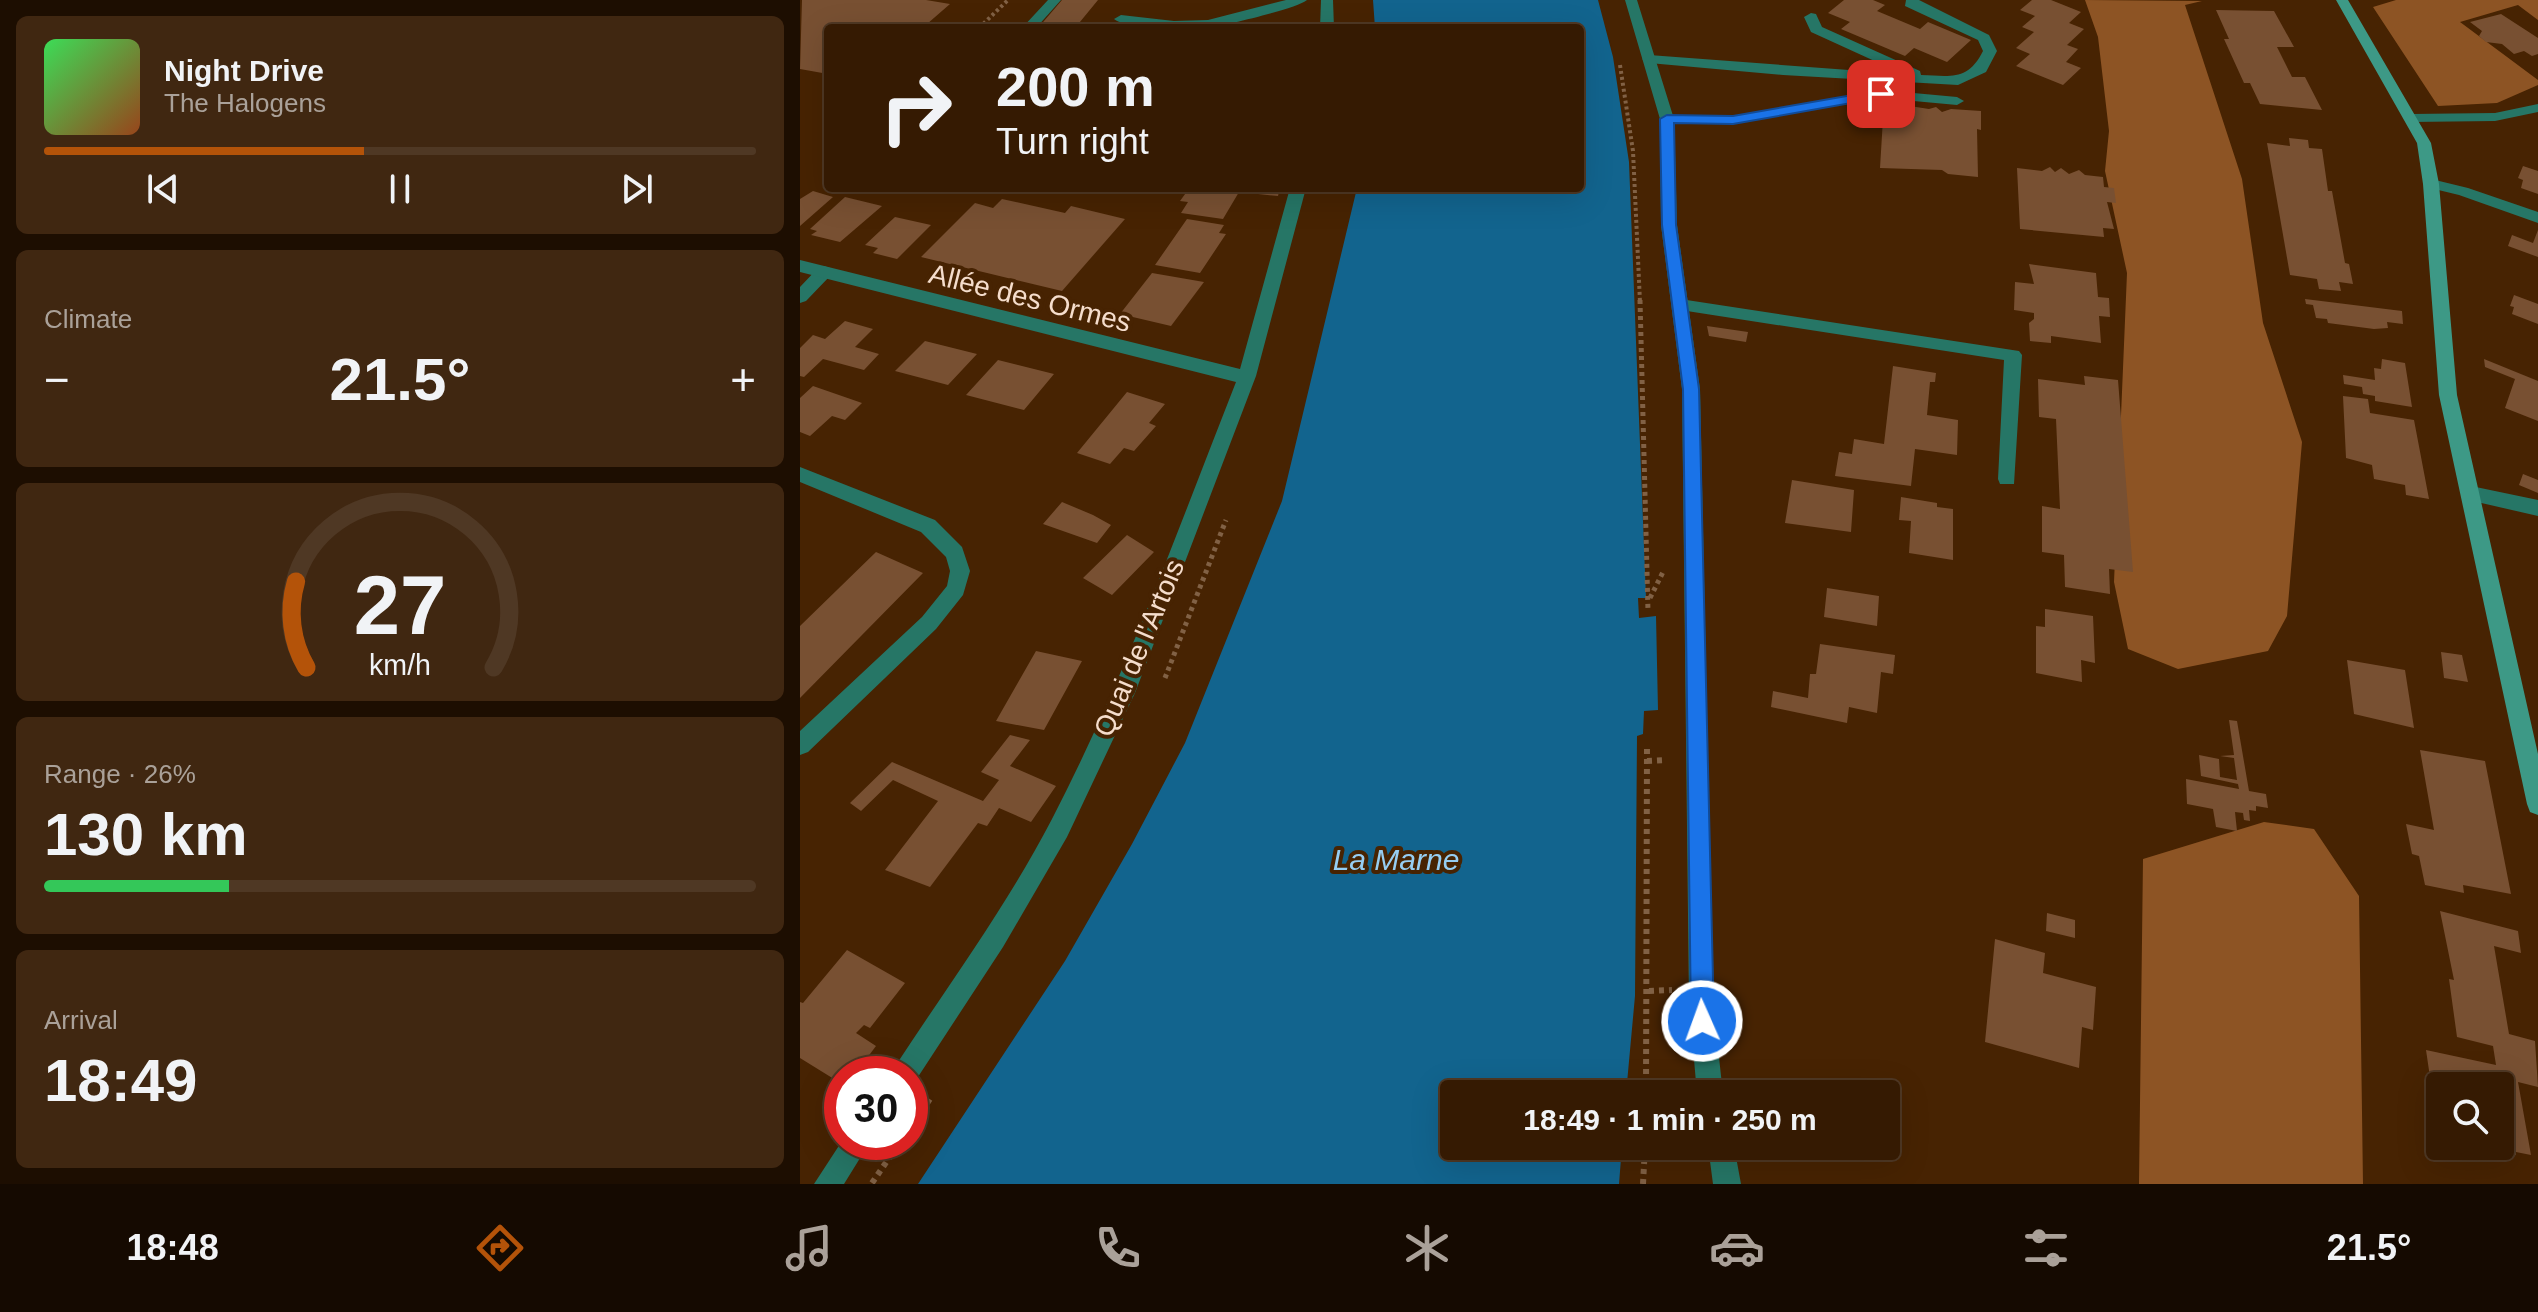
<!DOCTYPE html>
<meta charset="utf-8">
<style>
:root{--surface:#351a02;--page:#402711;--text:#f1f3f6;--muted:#aaa199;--line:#4f3824;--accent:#b45309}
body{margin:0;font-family:Arial,sans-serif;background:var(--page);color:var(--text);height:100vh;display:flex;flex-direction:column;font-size:30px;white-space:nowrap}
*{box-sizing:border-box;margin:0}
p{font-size:26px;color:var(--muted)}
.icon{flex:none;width:44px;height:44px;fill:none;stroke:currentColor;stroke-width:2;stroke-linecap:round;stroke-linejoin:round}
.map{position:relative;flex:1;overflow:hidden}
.panel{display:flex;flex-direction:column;gap:16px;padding:16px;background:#1d0e01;width:800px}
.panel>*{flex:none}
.banner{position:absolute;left:24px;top:24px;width:760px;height:168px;border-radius:8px;box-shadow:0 8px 32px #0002,0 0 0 2px var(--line);background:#351a02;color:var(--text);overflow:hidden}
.tools{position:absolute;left:1626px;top:1072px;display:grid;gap:16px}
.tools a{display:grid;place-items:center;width:88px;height:88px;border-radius:8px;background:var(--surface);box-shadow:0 8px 32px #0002,0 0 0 2px var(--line);font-size:40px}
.speed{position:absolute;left:24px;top:1056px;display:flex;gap:16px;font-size:40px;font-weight:700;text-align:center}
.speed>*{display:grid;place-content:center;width:104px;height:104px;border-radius:50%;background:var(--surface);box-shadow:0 8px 32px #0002,0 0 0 2px var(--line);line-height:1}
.speed .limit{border:12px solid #d22;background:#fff;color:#111}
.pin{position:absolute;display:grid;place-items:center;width:68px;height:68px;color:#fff;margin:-34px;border-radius:16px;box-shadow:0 4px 12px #0006}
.me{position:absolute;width:88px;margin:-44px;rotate:358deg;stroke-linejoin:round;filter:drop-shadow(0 0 6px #0008)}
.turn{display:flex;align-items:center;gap:28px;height:168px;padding:0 40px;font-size:36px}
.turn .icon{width:104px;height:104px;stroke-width:2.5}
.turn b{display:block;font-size:56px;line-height:68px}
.big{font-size:60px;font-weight:600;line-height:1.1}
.panel .widget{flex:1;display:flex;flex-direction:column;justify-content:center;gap:12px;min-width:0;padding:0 28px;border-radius:12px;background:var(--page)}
.panel .dial{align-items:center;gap:0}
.dial svg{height:208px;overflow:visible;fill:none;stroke:var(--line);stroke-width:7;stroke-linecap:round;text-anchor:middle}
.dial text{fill:var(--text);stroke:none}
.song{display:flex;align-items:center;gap:24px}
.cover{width:96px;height:96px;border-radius:12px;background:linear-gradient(135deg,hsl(130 70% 55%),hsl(20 70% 35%))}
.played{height:8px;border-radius:4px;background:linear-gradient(90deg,var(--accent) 45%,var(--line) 45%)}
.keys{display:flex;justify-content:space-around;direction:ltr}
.heat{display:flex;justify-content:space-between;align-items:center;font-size:44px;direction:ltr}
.charge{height:12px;border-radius:6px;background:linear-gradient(90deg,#34c759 26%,var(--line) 0)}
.trip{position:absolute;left:640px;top:1080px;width:460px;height:80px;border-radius:8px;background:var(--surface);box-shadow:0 8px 32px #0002,0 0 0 2px var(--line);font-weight:600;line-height:80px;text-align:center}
.tab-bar{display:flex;height:128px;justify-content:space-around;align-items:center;background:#150a01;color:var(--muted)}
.tab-bar .icon{width:56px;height:56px}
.tab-bar .on{color:var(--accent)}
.tab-bar b{font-size:36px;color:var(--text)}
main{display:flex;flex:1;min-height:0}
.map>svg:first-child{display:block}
.forest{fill:#8d5424}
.water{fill:#12648e}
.building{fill:#785032}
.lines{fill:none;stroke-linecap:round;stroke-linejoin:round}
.path-far2{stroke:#816145;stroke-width:4;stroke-dasharray:3 3;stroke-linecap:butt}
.path-far1{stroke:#816145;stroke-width:5;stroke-dasharray:4 4;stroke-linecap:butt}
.path{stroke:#816145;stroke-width:6;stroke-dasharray:5 5;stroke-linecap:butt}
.lane{fill:#267666;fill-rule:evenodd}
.street{fill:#267666;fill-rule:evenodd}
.secondary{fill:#3d9986;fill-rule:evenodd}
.route{fill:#1a73e8;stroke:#114b97;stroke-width:2}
.labels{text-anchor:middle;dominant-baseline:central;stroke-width:8;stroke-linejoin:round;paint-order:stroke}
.street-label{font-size:28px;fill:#f5ddcc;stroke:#472302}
.water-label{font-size:30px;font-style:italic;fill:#96cef3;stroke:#472302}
</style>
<main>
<section class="panel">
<div class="widget">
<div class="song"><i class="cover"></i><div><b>Night Drive</b><p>The Halogens</p></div></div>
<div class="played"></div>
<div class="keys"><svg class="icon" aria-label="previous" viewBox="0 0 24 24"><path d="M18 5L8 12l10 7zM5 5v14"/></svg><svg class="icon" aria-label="pause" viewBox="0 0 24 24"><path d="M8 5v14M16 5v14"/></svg><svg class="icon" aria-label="next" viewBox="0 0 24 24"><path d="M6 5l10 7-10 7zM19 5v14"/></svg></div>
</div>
<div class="widget"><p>Climate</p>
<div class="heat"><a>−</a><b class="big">21.5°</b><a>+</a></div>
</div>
<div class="widget dial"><svg viewBox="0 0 100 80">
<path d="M14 69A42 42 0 1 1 86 69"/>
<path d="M14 69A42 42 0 0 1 10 36" stroke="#b45309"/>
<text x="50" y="56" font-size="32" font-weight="700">27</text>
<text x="50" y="72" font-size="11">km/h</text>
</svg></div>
<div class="widget"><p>Range · 26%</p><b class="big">130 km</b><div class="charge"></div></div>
<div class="widget"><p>Arrival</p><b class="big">18:49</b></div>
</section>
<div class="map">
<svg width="1738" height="1184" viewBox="0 0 1738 1184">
<rect width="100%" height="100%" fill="#472302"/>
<path class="forest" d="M 1285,0 L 1402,1 L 1385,5 L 1442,179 L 1463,323 L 1502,442 L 1487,616 L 1468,651 L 1378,669 L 1328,649 L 1314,582 L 1327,273 L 1305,171 L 1309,131 L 1298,37 Z
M 1596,0 L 1738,0 L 1738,20 L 1718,5 L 1660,22 L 1738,80 L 1738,85 L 1697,103 L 1638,106 L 1573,7 Z
M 1464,822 L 1514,829 L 1559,896 L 1563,1184 L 1339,1184 L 1343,859 Z"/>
<path class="water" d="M 573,0 L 798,0 L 813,57 L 829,162 L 846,598 L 838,598 L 839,618 L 856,616 L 858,710 L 844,711 L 843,734 L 837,736 L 835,996 L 826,1094 L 654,1094 L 654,1146 L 822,1146 L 819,1184 L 118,1184 L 265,961 L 332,844 L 385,743 L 482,501 L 557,188 L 780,188 L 780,28 L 575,28 Z"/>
<path class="building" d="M 2,0 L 126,0 L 150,4 L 127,24 L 117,22 L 110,28 L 28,28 L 28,74 L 0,69 Z
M 262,0 L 298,0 L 275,28 L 238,28 Z
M 1044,0 L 1073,0 L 1085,5 L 1077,11 L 1120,29 L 1128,22 L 1171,40 L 1147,62 L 1114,48 L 1105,56 L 1041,29 L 1050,22 L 1028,13 Z
M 1232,0 L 1251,0 L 1281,12 L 1269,23 L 1284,29 L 1267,45 L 1278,49 L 1266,62 L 1281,68 L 1263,85 L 1216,66 L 1230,54 L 1216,48 L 1234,32 L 1222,27 L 1235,16 L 1220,10 Z
M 1416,10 L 1474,11 L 1494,47 L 1477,47 L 1492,77 L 1505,77 L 1522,110 L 1460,104 L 1450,83 L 1444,83 L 1424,39 L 1429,39 Z
M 1701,14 L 1738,38 L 1738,54 L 1732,56 L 1724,51 L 1714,54 L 1702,44 L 1686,42 L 1679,36 L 1682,31 L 1670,22 Z
M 1084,102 L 1129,109 L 1136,107 L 1142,112 L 1151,109 L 1181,111 L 1181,130 L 1177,129 L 1178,177 L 1148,174 L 1142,170 L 1080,168 Z
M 1489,138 L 1508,140 L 1509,148 L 1522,149 L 1528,191 L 1532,191 L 1545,263 L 1549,264 L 1553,284 L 1539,282 L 1541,291 L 1519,289 L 1517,279 L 1490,275 L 1467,143 L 1490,146 Z
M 1723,166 L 1738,171 L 1738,194 L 1721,188 L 1723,180 L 1718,178 Z
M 1250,167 L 1255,172 L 1261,168 L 1269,174 L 1279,170 L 1285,175 L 1303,177 L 1304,187 L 1314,188 L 1316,203 L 1307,202 L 1314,229 L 1303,228 L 1304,237 L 1220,229 L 1217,168 L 1242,171 Z
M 411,188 L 423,190 L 480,188 L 478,196 L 439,192 L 423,219 L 381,213 L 388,202 L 380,201 L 388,190 L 408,193 Z
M 13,191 L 33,197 L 0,226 L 0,199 Z
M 45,197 L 82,206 L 40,242 L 11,235 L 17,231 L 10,229 Z
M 202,199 L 265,213 L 271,206 L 325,219 L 262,291 L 121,257 L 175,203 L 193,208 Z
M 95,217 L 131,225 L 97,259 L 73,253 L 78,248 L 65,245 Z
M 387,219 L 424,225 L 419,233 L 426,234 L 400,273 L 355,265 Z
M 1738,230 L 1738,257 L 1708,246 L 1712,235 L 1733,243 Z
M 1229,264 L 1296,273 L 1298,297 L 1309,298 L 1310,317 L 1299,316 L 1301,343 L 1251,336 L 1251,343 L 1230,341 L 1229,323 L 1234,319 L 1234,313 L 1214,310 L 1215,282 L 1234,284 Z
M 352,273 L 404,282 L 371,326 L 320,314 Z
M 1714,295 L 1738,304 L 1738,324 L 1712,314 L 1714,307 L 1710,306 Z
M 1505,299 L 1602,311 L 1603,324 L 1587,322 L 1588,328 L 1574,329 L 1528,323 L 1527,319 L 1516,318 L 1513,305 L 1506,304 Z
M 266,302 L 285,307 L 275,319 L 256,314 Z
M 45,321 L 73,329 L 55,347 L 79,354 L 64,370 L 23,359 L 4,377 L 0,376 L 0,348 L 13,335 L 25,339 Z
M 907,326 L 948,332 L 946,342 L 909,336 Z
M 125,341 L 177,354 L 148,385 L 95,371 Z
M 1582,359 L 1605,363 L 1612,407 L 1575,401 L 1575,396 L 1563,394 L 1562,387 L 1544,384 L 1543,375 L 1575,380 L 1574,368 L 1581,369 Z
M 1684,359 L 1738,381 L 1738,421 L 1705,408 L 1715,379 L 1685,367 Z
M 198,360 L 254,374 L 224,410 L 166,395 Z
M 1093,366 L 1136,373 L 1135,382 L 1130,382 L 1127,415 L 1158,420 L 1157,455 L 1115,449 L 1111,486 L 1035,476 L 1039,452 L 1052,454 L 1054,439 L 1084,444 Z
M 1284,376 L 1318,380 L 1333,572 L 1309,569 L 1310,594 L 1265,587 L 1264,555 L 1242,552 L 1242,506 L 1260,509 L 1256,419 L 1239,417 L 1238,379 L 1285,385 Z
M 13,386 L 62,403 L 45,420 L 32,416 L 10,436 L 0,432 L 0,398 Z
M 327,392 L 365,404 L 349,423 L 356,426 L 334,451 L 324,448 L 310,464 L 277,453 Z
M 1543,396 L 1568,399 L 1570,413 L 1614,420 L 1629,499 L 1606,495 L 1605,485 L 1574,479 L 1572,465 L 1546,458 Z
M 1723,474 L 1738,480 L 1738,493 L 1719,485 Z
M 992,480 L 1054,490 L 1051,532 L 985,523 Z
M 1101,497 L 1137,503 L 1137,507 L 1153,509 L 1153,560 L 1109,553 L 1111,521 L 1099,520 Z
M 262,502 L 293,515 L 311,525 L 297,543 L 243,524 Z
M 327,535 L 354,552 L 312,595 L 283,578 Z
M 76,552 L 123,573 L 0,698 L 0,626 Z
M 1027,588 L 1079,596 L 1077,626 L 1024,617 Z
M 1245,609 L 1293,616 L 1295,663 L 1281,660 L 1282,682 L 1236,673 L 1236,626 L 1245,627 Z
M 1020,644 L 1095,655 L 1093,674 L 1081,672 L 1077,713 L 1049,707 L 1047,723 L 971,707 L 973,691 L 1008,698 L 1010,674 L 1016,674 Z
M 236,651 L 282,661 L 244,730 L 196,721 Z
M 1641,652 L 1662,655 L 1668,682 L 1644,678 Z
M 1547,660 L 1605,670 L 1614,728 L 1554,714 Z
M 1429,720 L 1437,721 L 1449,791 L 1466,794 L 1468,808 L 1456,806 L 1456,811 L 1449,810 L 1450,821 L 1444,820 L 1443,813 L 1435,812 L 1437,831 L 1416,827 L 1413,809 L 1387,804 L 1386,779 L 1439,789 L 1438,784 L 1401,776 L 1399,755 L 1419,759 L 1420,777 L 1437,780 L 1434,758 L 1420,756 L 1434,755 Z
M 210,735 L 230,740 L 210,766 L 256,786 L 231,822 L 199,808 L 187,826 L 178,823 L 130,887 L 85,870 L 138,801 L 93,780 L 61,811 L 50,803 L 92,762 L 183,801 L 199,780 L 181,772 Z
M 1620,750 L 1685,761 L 1711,894 L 1663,885 L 1664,893 L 1625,885 L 1619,856 L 1612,854 L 1606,824 L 1634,830 Z
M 1640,911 L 1718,931 L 1721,953 L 1694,946 L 1709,1034 L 1735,1041 L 1738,1087 L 1718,1082 L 1731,1155 L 1716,1152 L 1716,1155 L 1682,1147 L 1700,1146 L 1700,1086 L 1640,1086 L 1638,1132 L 1626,1050 L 1696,1065 L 1693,1046 L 1657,1037 L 1649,979 L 1654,980 Z
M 1247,913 L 1275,920 L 1275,938 L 1246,931 Z
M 1195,939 L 1245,953 L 1243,973 L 1296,987 L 1293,1030 L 1282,1027 L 1279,1068 L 1185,1042 Z
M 47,950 L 105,983 L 70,1028 L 64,1025 L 56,1033 L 76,1046 L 55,1074 L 42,1074 L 42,1084 L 0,1058 L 0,1002 L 3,1003 Z"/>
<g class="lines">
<path class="path-far2" d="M 179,28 L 208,0
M 820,65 L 833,151 L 840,302"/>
<path class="path-far1" d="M 840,300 L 848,611
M 850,598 L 863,572
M 365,678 L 426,520"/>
<path class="path" d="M 847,761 L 866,760
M 849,991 L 872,990
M 846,1094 L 847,745
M 110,1128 L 132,1096
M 72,1183 L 100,1142
M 843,1184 L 845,1146"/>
<path class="lane" d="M 248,0 L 261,0 L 236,28 L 222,28 Z
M 486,0 L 507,0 C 496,9 423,26 406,28 C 386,30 329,30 314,19 L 321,15 L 374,21 L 408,20 Z
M 1106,0 L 1119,0 L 1189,35 L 1197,51 L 1186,72 L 1158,85 L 983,75 L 849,63 L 842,59 L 849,55 L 1103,74 L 1011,32 L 1004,17 L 1011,13 L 1016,14 L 1022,27 L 1120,71 L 1121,75 C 1151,76 1168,81 1183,51 L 1178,40 L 1105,6 Z
M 1081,90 L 1157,97 L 1164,101 L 1157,105 L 1081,98 L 933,124 L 867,123 L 860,119 L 867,115 L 933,116 Z
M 1738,104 L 1738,112 L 1695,121 L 1611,122 L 1604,118 L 1611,114 L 1695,113 Z
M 1631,179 L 1668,188 L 1738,212 L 1738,223 L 1659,195 L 1626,187 L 1623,184 Z
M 24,266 L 30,268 L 30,276 L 6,301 L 0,303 L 0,287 L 18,268 Z
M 880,299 L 1219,351 L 1222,355 L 1214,484 L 1200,484 L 1198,479 L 1204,360 L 874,309 L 872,305 L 874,301 Z
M 0,467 L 135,520 L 162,547 L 170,571 L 163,595 L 136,629 L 8,752 L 0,755 L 0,731 L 122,617 L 147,586 L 150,571 L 146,557 L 121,532 L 0,482 Z
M 1671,486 L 1738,500 L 1738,516 L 1664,499 L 1662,494 L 1664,489 Z"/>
<path class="street" d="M 521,0 L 533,0 L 534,28 L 520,28 Z
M 825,0 L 837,0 L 874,119 L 877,225 L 900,389 L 913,1002 L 923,1094 L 897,1094 L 889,1002 L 882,389 L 861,225 L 860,119 Z
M 490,188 L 506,188 L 456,376 L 335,693 L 267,837 L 203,947 L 114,1083 L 110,1085 L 110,1074 L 92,1074 L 96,1065 C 149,984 208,904 252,819 C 325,678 378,529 436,382 L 0,272 L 0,260 L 440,369 Z
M 42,1141 L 70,1142 L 44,1184 L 14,1184 Z
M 908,1146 L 934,1146 L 941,1184 L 913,1184 Z"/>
<path class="secondary" d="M 1536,0 L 1548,0 L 1631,143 L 1639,184 L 1657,395 L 1738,754 L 1738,815 L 1730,812 L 1727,804 L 1639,395 L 1623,184 L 1617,143 Z"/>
</g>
<path class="route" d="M 1081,90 L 1085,91 L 1085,97 L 933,124 L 874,123 L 876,225 L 899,389 L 914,1021 L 910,1029 L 902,1032 L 894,1029 L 891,1021 L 883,389 L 862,225 L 860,119 L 867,115 L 933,116 Z"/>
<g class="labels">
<g class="street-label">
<text transform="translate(230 298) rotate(14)">Allée des Ormes</text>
<text transform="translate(339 648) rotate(-67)">Quai de l'Artois</text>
</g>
<g class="water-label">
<text x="596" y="859">La Marne</text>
</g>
</g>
</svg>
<div class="tools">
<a><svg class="icon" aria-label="search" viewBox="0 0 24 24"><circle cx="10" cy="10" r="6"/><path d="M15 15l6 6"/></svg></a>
</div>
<div class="speed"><div class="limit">30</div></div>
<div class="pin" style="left:1081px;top:94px;background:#d93025"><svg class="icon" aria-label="arrive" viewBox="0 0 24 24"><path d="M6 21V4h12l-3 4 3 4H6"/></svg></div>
<svg class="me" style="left:902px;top:1021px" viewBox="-20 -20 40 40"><circle r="17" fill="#1a73e8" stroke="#fff" stroke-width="3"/><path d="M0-11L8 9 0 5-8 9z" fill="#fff"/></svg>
<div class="trip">18:49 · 1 min · 250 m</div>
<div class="banner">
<div class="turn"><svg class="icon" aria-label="right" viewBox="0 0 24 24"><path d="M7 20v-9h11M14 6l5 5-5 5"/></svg><div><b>200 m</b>Turn right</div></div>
</div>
</div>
</main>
<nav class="tab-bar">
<b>18:48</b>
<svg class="icon on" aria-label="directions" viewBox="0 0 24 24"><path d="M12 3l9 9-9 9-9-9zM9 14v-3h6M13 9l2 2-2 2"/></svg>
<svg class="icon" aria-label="music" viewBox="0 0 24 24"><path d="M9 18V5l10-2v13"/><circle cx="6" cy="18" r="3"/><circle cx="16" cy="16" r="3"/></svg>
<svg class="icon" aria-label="phone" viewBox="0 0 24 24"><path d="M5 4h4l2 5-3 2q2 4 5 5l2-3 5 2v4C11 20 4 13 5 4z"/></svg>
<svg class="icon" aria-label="climate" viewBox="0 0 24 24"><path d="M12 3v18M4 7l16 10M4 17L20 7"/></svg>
<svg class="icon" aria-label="car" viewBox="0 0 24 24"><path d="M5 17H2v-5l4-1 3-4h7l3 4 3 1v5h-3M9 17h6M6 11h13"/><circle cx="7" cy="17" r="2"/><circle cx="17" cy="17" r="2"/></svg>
<svg class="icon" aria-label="filters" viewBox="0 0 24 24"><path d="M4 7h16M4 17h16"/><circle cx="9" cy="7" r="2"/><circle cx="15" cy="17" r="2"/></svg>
<b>21.5°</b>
</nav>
